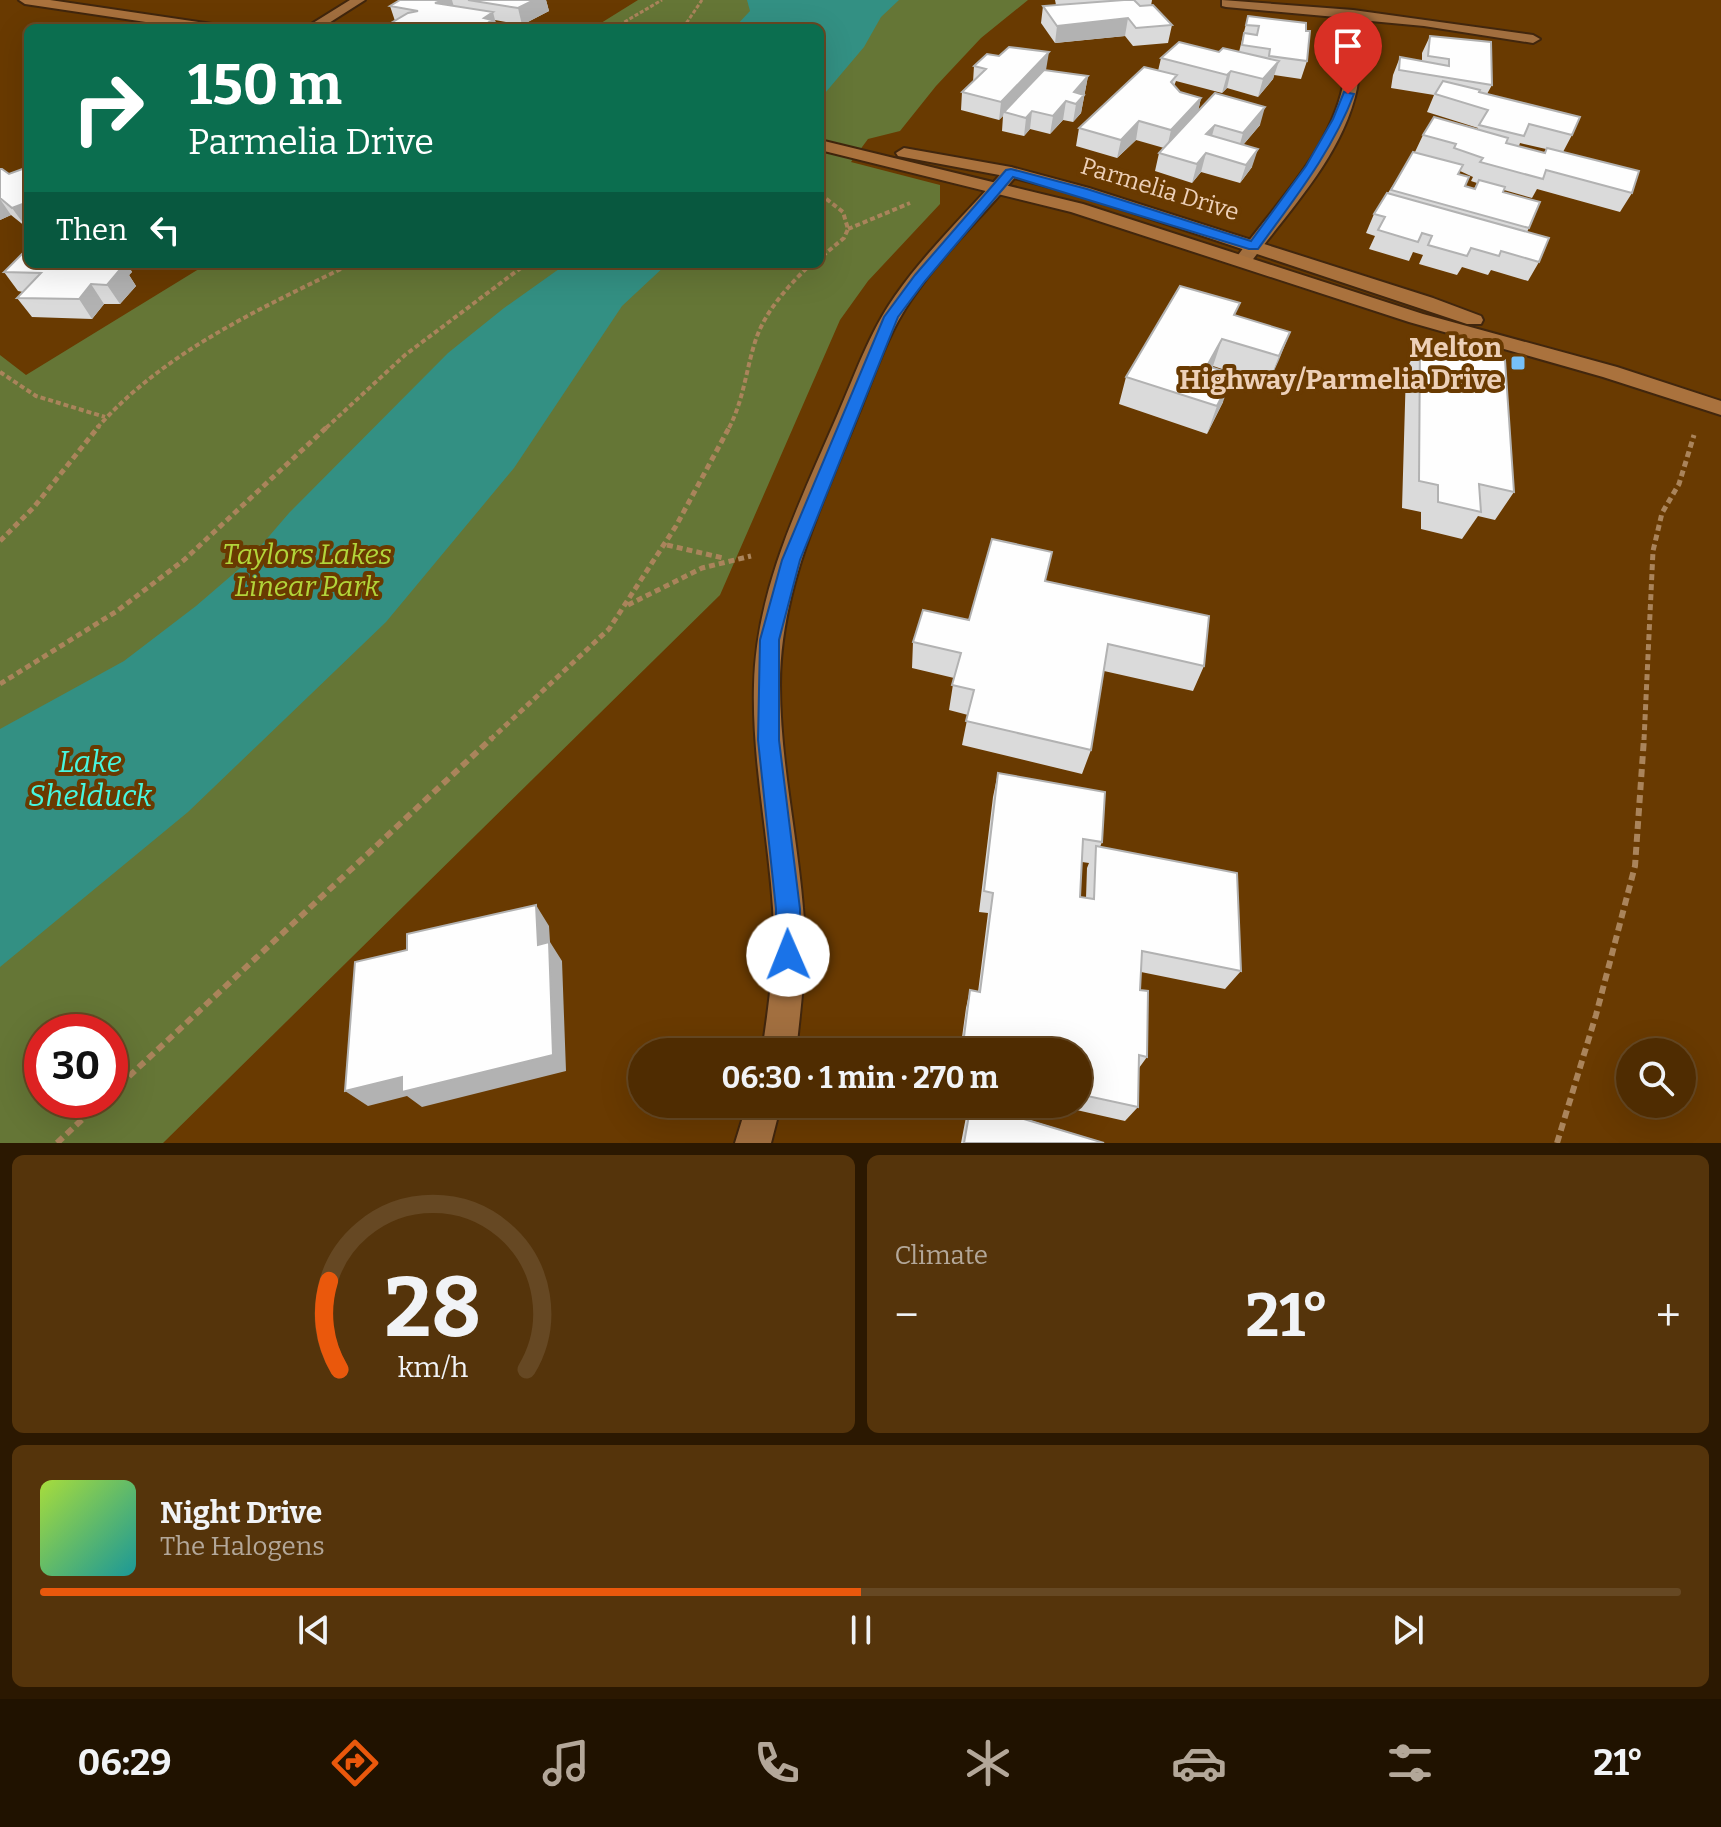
<!DOCTYPE html>
<meta charset="utf-8">
<style>
:root{--surface:#4f2c01;--page:#55340b;--text:#f1f3f6;--muted:#b3a799;--line:#664823;--accent:#ea580c}
body{margin:0;font-family:Bitter,serif;background:var(--page);color:var(--text);height:100vh;display:flex;flex-direction:column;font-size:30px;white-space:nowrap}
*{box-sizing:border-box;margin:0}
p{font-size:26px;color:var(--muted)}
.icon{flex:none;width:44px;height:44px;fill:none;stroke:currentColor;stroke-width:2;stroke-linecap:round;stroke-linejoin:round}
.map{position:relative;height:1143px;overflow:hidden}
.sheet{display:flex;flex-direction:column;gap:12px;padding:12px;background:#2b1801;flex:1}
.sheet>*{flex:none}
.hud{position:absolute;left:24px;top:24px;width:800px;height:244px;border-radius:12px;box-shadow:0 8px 32px #0002,0 0 0 2px var(--line);background:#0b6e4f;color:#fff;overflow:hidden}
.buttons{position:absolute;left:1616px;top:1038px;display:grid;gap:16px}
.buttons a{display:grid;place-items:center;width:80px;height:80px;border-radius:50%;background:var(--surface);box-shadow:0 8px 32px #0002,0 0 0 2px var(--line);font-size:40px}
.speed{position:absolute;left:24px;top:1014px;display:flex;gap:16px;font-size:40px;font-weight:700;text-align:center}
.speed>*{display:grid;place-content:center;width:104px;height:104px;border-radius:50%;background:var(--surface);box-shadow:0 8px 32px #0002,0 0 0 2px var(--line);line-height:1}
.speed .limit{border:12px solid #d22;background:#fff;color:#111}
.pin{position:absolute;display:grid;place-items:center;width:68px;height:68px;color:#fff;margin:-82px -34px;border-radius:50% 50% 50% 0;rotate:-45deg;box-shadow:0 0 8px #0007}
.pin .icon{rotate:45deg}
.me{position:absolute;width:88px;margin:-44px;rotate:359deg;stroke-linejoin:round;filter:drop-shadow(0 0 6px #0008)}
.turn{display:flex;align-items:center;gap:28px;height:168px;padding:0 32px;font-size:36px}
.turn .icon{width:104px;height:104px;stroke-width:2.5}
.turn b{display:block;font-size:56px;line-height:68px}
.then{display:flex;align-items:center;height:76px;padding:0 32px;background:#0003;gap:16px;font-size:30px}
.big{font-size:60px;font-weight:700;line-height:1.1}
.sheet .card{flex:1;display:flex;flex-direction:column;justify-content:center;gap:12px;min-width:0;padding:0 28px;border-radius:12px;background:var(--page)}
.sheet .dial{align-items:center;gap:0}
.dial svg{height:208px;overflow:visible;fill:none;stroke:var(--line);stroke-width:7;stroke-linecap:round;text-anchor:middle}
.dial text{fill:var(--text);stroke:none}
.song{display:flex;align-items:center;gap:24px}
.cover{width:96px;height:96px;border-radius:12px;background:linear-gradient(135deg,hsl(80 70% 55%),hsl(180 70% 35%))}
.played{height:8px;border-radius:4px;background:linear-gradient(90deg,var(--accent) 50%,var(--line) 50%)}
.keys{display:flex;justify-content:space-around;direction:ltr}
.heat{display:flex;justify-content:space-between;align-items:center;font-size:44px;direction:ltr}
.sheet .tiles{flex:1;display:grid;gap:12px;grid-template-columns:1fr 1fr}
.card:last-child{grid-column:span 2}
.trip{position:absolute;left:628px;top:1038px;width:464px;height:80px;border-radius:40px;background:var(--surface);box-shadow:0 8px 32px #0002,0 0 0 2px var(--line);font-weight:700;line-height:80px;text-align:center}
.dock{display:flex;height:128px;justify-content:space-around;align-items:center;background:#201200;color:var(--muted)}
.dock .icon{width:56px;height:56px}
.dock .active{color:var(--accent)}
.dock b{font-size:36px;color:var(--text)}
.map>svg:first-child{display:block}
.green{fill:#657636;fill-rule:evenodd}
.water{fill:#339083}
.lines{fill:none;stroke-linecap:round;stroke-linejoin:round}
.street-casing{stroke:#41260d;stroke-width:4}
.secondary-casing{stroke:#41260d;stroke-width:4}
.path-far3{stroke:#aa845b;stroke-width:3;stroke-dasharray:4 2;stroke-linecap:butt}
.path-far2{stroke:#aa845b;stroke-width:4;stroke-dasharray:5 3;stroke-linecap:butt}
.path-far1{stroke:#aa845b;stroke-width:5;stroke-dasharray:6 4;stroke-linecap:butt}
.path{stroke:#aa845b;stroke-width:6;stroke-dasharray:8 5;stroke-linecap:butt}
.street{fill:#a26f3f;fill-rule:evenodd}
.secondary{fill:#aa723d;fill-rule:evenodd}
.wall{fill:#dadada;fill-rule:evenodd}
.shaded-wall{fill:#b2b2b2}
.building{fill:#fefefe;stroke:#b2b2b2;stroke-width:2}
.route{fill:#1a73e8;stroke:#114b97;stroke-width:2}
.poi-dot{fill:#76c0f7;stroke:#693a01;stroke-width:3}
.labels{text-anchor:middle;dominant-baseline:central;stroke-width:8;stroke-linejoin:round;paint-order:stroke}
.far-street-label{font-size:24px;fill:#edd0b8;stroke:#693a01}
.poi-label{font-size:28px;font-weight:bold;fill:#edd0b8;stroke:#693a01;text-anchor:end}
.park-label{font-size:28px;font-style:italic;fill:#b2d53a;stroke:#693a01}
.water-label{font-size:30px;font-style:italic;fill:#47f6df;stroke:#693a01}
</style>
<div class="map">
<svg width="1721" height="1143" viewBox="0 0 1721 1143">
<rect width="100%" height="100%" fill="#693a01"/>
<path class="green" d="M 638,0 L 1028,0 L 981,38 L 936,86 L 900,131 L 868,139 L 851,162 L 940,185 L 940,204 L 868,281 L 840,320 L 720,595 L 163,1143 L 0,1143 L 0,355 L 26,375 L 207,264 L 820,264 L 820,28 L 593,28 ZM 42,1032 L 110,1032 L 110,1100 L 42,1100 Z"/>
<path class="water" d="M 747,0 L 899,0 L 881,17 L 864,47 L 820,99 L 820,28 L 734,28 L 750,11 Z
M 566,264 L 667,264 L 622,306 L 514,468 L 386,622 L 188,812 L 0,967 L 0,729 L 124,661 L 196,606 L 246,563 L 289,513 L 448,353 L 504,308 Z"/>
<g class="lines">
<g class="street-casing">
<path id="street" d="M 350,0 L 365,0 L 321,28 L 305,28 Z
M 1222,0 L 1353,10 L 1533,35 L 1540,39 L 1533,43 L 1424,26 L 1360,20 C 1360,42 1361,65 1357,88 C 1343,156 1288,211 1248,266 L 1242,267 L 1233,262 C 1272,207 1328,155 1343,86 C 1347,64 1346,41 1347,18 L 1226,7 L 1222,6 Z
M 1011,167 L 1019,172 L 1017,175 C 982,217 941,255 911,300 C 887,335 874,376 858,415 C 823,502 780,589 780,685 C 780,760 797,833 803,908 C 808,956 801,1004 796,1052 L 762,1052 C 769,1004 776,956 773,908 C 768,833 752,760 754,685 C 756,589 800,502 837,416 C 855,375 869,333 895,296 C 927,250 969,211 1005,169 Z
M 747,1104 L 781,1104 L 771,1143 L 735,1143 Z"/>
</g>
<g class="secondary-casing">
<path id="secondary" d="M 19,0 L 50,0 L 212,24 L 219,28 L 186,28 L 25,4 Z
M 820,140 L 1083,204 L 1423,314 L 1617,367 L 1721,401 L 1721,415 L 1603,377 L 1409,322 L 1071,212 L 820,150 Z
M 904,148 L 1011,167 L 1089,188 L 1433,298 L 1481,316 L 1483,320 L 1481,324 L 1467,324 L 1077,194 L 1010,177 L 898,156 L 896,153 Z"/>
</g>
<path class="path-far3" d="M 614,28 L 662,0
M 683,28 L 702,0"/>
<path class="path-far2" d="M 820,194 L 843,212 L 848,229 L 844,238 L 820,258
M 848,229 L 910,203
M 0,372 L 36,396 L 105,417
M 97,428 C 165,351 260,309 351,264
M 326,428 L 405,355 L 526,264
M 729,428 C 744,399 746,369 756,339 C 766,310 789,285 811,264"/>
<path class="path-far1" d="M 0,541 L 34,507 L 99,426
M 667,545 L 723,558
M 628,605 L 702,568 L 751,556
M 0,684 L 117,611 L 184,560 L 328,426
M 490,740 L 609,629 L 676,526 L 730,426
M 1644,740 L 1653,551 L 1662,513 L 1679,484 L 1694,435"/>
<path class="path" d="M 110,1094 L 492,738
M 57,1143 L 103,1100
M 1557,1143 L 1596,1015 L 1635,866 L 1644,738"/>
<use href="#street" class="street"/>
<use href="#secondary" class="secondary"/>
</g>
<path class="wall" d="M 400,0 L 546,0 L 549,11 L 522,25 L 495,20 L 497,28 L 393,28 L 391,23 L 395,21 L 390,6 Z
M 1055,0 L 1152,0 L 1151,6 L 1172,25 L 1168,43 L 1133,46 L 1125,36 L 1055,43 L 1041,23 L 1043,6 L 1056,5 Z
M 1248,16 L 1306,31 L 1307,61 L 1301,79 L 1274,75 L 1273,79 L 1258,97 L 1227,88 L 1222,93 L 1176,81 L 1174,86 L 1180,92 L 1201,98 L 1198,111 L 1260,125 L 1243,145 L 1252,167 L 1240,183 L 1201,172 L 1192,183 L 1155,171 L 1159,153 L 1164,148 L 1136,140 L 1117,158 L 1076,146 L 1079,128 L 1158,71 L 1161,58 L 1219,52 L 1239,52 Z
M 1430,36 L 1492,85 L 1487,94 L 1572,135 L 1563,152 L 1632,193 L 1620,212 L 1537,189 L 1532,198 L 1504,190 L 1503,192 L 1529,228 L 1527,232 L 1539,262 L 1528,281 L 1491,270 L 1488,275 L 1462,267 L 1457,275 L 1419,264 L 1423,255 L 1413,252 L 1409,261 L 1369,249 L 1375,236 L 1366,233 L 1374,214 L 1415,152 L 1423,135 L 1477,130 L 1478,128 L 1427,112 L 1434,95 L 1391,88 L 1393,75 L 1400,57 L 1422,61 L 1422,53 ZM 1520,143 L 1546,149 L 1544,153 L 1519,146 ZM 1460,171 L 1473,177 L 1471,181 L 1477,183 L 1474,189 L 1465,186 L 1458,174 Z
M 974,66 L 1046,70 L 1088,76 L 1081,113 L 1073,122 L 1063,120 L 1050,134 L 1030,129 L 1024,136 L 1002,131 L 1003,116 L 999,120 L 961,110 L 962,92 L 973,82 Z
M 0,169 L 26,227 L 11,215 L 0,220 Z
M 28,264 L 127,264 L 132,272 L 129,275 L 136,286 L 120,304 L 104,304 L 92,319 L 32,317 L 17,298 L 23,292 L 18,291 L 4,272 Z
M 1236,316 L 1290,332 L 1268,384 L 1213,366 L 1223,402 L 1207,434 L 1119,404 L 1126,377 Z
M 1420,343 L 1514,492 L 1495,520 L 1478,516 L 1462,539 L 1421,529 L 1421,512 L 1402,508 L 1406,370 Z
M 1045,581 L 1204,666 L 1193,691 L 1104,671 L 1091,750 L 1082,774 L 962,745 L 968,715 L 949,710 L 954,678 L 912,668 L 913,642 L 969,620 Z
M 998,773 L 1102,842 L 1100,847 L 1241,971 L 1225,989 L 1141,972 L 1140,990 L 1147,1057 L 1139,1068 L 1138,1107 L 1125,1121 L 1050,1104 L 1078,1104 L 1078,1052 L 960,1052 L 966,1008 L 970,990 L 978,992 L 988,913 L 979,912 L 993,797 ZM 1082,862 L 1089,863 L 1087,868 L 1086,898 L 1080,897 Z
M 956,1104 L 1030,1104 L 1023,1118 L 1104,1143 L 961,1143 L 966,1117 L 969,1107 Z"/>
<path class="shaded-wall" d="M 444,0 L 452,0 L 456,14 L 435,3 Z
M 532,0 L 546,0 L 549,11 L 522,25 L 518,8 Z
M 493,12 L 497,28 L 480,28 L 484,18 Z
M 1128,18 L 1125,36 L 1055,43 L 1057,26 Z
M 1049,52 L 1046,70 L 1004,112 L 1003,116 L 999,120 L 1001,102 Z
M 1279,61 L 1273,79 L 1258,97 L 1263,79 Z
M 1231,71 L 1227,88 L 1222,93 L 1227,75 Z
M 1088,76 L 1081,113 L 1073,122 L 1076,104 L 1074,92 Z
M 1201,98 L 1197,116 L 1167,148 L 1171,130 Z
M 1066,101 L 1063,120 L 1050,134 L 1053,116 Z
M 1265,107 L 1260,125 L 1238,151 L 1243,133 Z
M 1032,111 L 1030,129 L 1024,136 L 1026,118 Z
M 1139,121 L 1136,140 L 1117,158 L 1121,140 Z
M 1215,125 L 1210,143 L 1206,134 Z
M 1258,149 L 1252,167 L 1240,183 L 1246,165 Z
M 1206,153 L 1201,172 L 1192,183 L 1197,164 Z
M 0,199 L 11,215 L 0,220 Z
M 28,202 L 28,226 L 26,227 L 12,208 Z
M 109,264 L 127,264 L 132,272 L 129,275 L 136,286 L 120,304 L 107,285 L 108,266 Z
M 91,284 L 104,304 L 92,319 L 79,299 Z
M 1290,332 L 1279,360 L 1268,384 L 1279,356 Z
M 1222,339 L 1213,366 L 1198,393 L 1207,366 Z
M 1233,374 L 1223,402 L 1207,434 L 1217,406 Z
M 536,905 L 549,926 L 550,942 L 562,961 L 566,1071 L 422,1107 L 407,1096 L 368,1106 L 345,1091 L 538,945 Z"/>
<path class="building" d="M 400,0 L 444,0 L 435,3 L 493,12 L 484,18 L 492,20 L 480,28 L 435,28 L 430,27 L 428,28 L 419,28 L 391,23 L 408,13 L 418,11 L 390,6 Z
M 468,0 L 534,0 L 518,8 Z
M 1124,0 L 1134,0 L 1140,6 L 1153,5 L 1172,25 L 1136,28 L 1128,18 L 1057,26 L 1043,6 Z
M 1248,16 L 1306,23 L 1306,31 L 1310,31 L 1307,61 L 1269,56 L 1270,49 L 1242,45 L 1244,33 L 1257,35 L 1259,26 L 1246,25 Z
M 1430,36 L 1491,42 L 1492,85 L 1399,70 L 1400,57 L 1449,66 L 1449,59 L 1428,56 Z
M 1179,42 L 1219,52 L 1223,48 L 1279,61 L 1263,79 L 1231,71 L 1227,75 L 1161,58 Z
M 1009,47 L 1049,52 L 1001,102 L 962,92 L 986,69 L 974,66 L 987,54 L 999,56 Z
M 1144,67 L 1177,75 L 1171,82 L 1180,92 L 1201,98 L 1171,130 L 1139,121 L 1121,140 L 1079,128 Z
M 1044,70 L 1088,76 L 1074,92 L 1084,95 L 1076,104 L 1066,101 L 1053,116 L 1032,111 L 1026,118 L 1004,112 Z
M 1443,81 L 1480,90 L 1479,92 L 1580,117 L 1572,135 L 1529,124 L 1524,136 L 1479,125 L 1488,110 L 1435,94 Z
M 1215,93 L 1265,107 L 1243,133 L 1215,125 L 1206,134 L 1258,149 L 1246,165 L 1206,153 L 1197,164 L 1159,153 Z
M 1434,117 L 1508,138 L 1506,143 L 1545,153 L 1547,148 L 1639,171 L 1632,193 L 1546,170 L 1543,179 L 1480,162 L 1483,158 L 1454,148 L 1456,144 L 1423,135 Z
M 1413,152 L 1463,165 L 1458,174 L 1469,177 L 1465,186 L 1475,189 L 1479,180 L 1505,187 L 1503,192 L 1540,202 L 1529,228 L 1391,190 Z
M 28,167 L 28,202 L 12,208 L 0,198 L 0,169 L 2,169 L 9,174 Z
M 1387,193 L 1549,238 L 1539,262 L 1501,251 L 1499,256 L 1471,248 L 1467,256 L 1428,245 L 1432,236 L 1422,233 L 1418,242 L 1378,230 L 1385,217 L 1374,214 Z
M 28,248 L 28,264 L 109,264 L 108,266 L 123,266 L 107,285 L 91,284 L 79,299 L 17,298 L 41,273 L 4,272 Z
M 1180,286 L 1240,303 L 1234,315 L 1290,332 L 1279,356 L 1222,339 L 1207,366 L 1233,374 L 1217,406 L 1126,377 Z
M 1420,343 L 1505,360 L 1514,492 L 1479,484 L 1481,512 L 1438,502 L 1438,485 L 1419,481 Z
M 992,539 L 1052,552 L 1045,581 L 1209,616 L 1204,666 L 1108,644 L 1091,750 L 966,721 L 974,690 L 952,685 L 961,653 L 913,642 L 923,610 L 969,620 Z
M 998,773 L 1105,792 L 1102,842 L 1083,839 L 1080,897 L 1094,899 L 1096,846 L 1237,873 L 1241,971 L 1142,951 L 1140,990 L 1148,991 L 1147,1057 L 1139,1055 L 1138,1107 L 1078,1094 L 1078,1052 L 962,1052 L 970,990 L 980,992 L 993,893 L 984,891 Z
M 536,905 L 538,945 L 549,942 L 553,1055 L 402,1092 L 402,1077 L 345,1091 L 355,962 L 407,950 L 407,934 Z
M 971,1104 L 974,1104 L 1104,1143 L 964,1143 Z"/>
<path class="route" d="M 1344,92 L 1354,94 C 1332,152 1294,199 1258,249 L 1249,249 L 1013,177 L 925,281 L 898,317 L 800,560 L 779,640 L 779,740 L 800,909 L 800,955 L 797,963 L 788,967 L 780,963 L 776,955 L 776,909 L 758,740 L 760,640 L 782,560 L 884,317 L 915,275 L 1006,170 L 1011,169 L 1087,189 L 1251,241 L 1306,166 L 1333,119 Z"/>
<rect class="poi-dot" x="1510" y="355" width="16" height="16" rx="4"/>
<g class="labels">
<g class="far-street-label">
<text transform="translate(1160 189) rotate(17)">Parmelia Drive</text>
</g>
<g class="poi-label">
<text x="1502" y="347">Melton<tspan x="1502" dy="32">Highway/Parmelia Drive</tspan></text>
</g>
<g class="park-label">
<text x="307" y="554">Taylors Lakes<tspan x="307" dy="32">Linear Park</tspan></text>
</g>
<g class="water-label">
<text x="90" y="762">Lake<tspan x="90" dy="34">Shelduck</tspan></text>
</g>
</g>
</svg>
<div class="buttons">
<a><svg class="icon" aria-label="search" viewBox="0 0 24 24"><circle cx="10" cy="10" r="6"/><path d="M15 15l6 6"/></svg></a>
</div>
<div class="speed"><div class="limit">30</div></div>
<div class="pin" style="left:1348px;top:94px;background:#d93025"><svg class="icon" aria-label="arrive" viewBox="0 0 24 24"><path d="M6 21V4h12l-3 4 3 4H6"/></svg></div>
<svg class="me" style="left:788px;top:955px" viewBox="-20 -20 40 40"><circle r="19" fill="#fff"/><path d="M0-13L10 11 0 6-10 11z" fill="#1a73e8"/></svg>
<div class="trip">06:30 · 1 min · 270 m</div>
<div class="hud">
<div class="turn"><svg class="icon" aria-label="right" viewBox="0 0 24 24"><path d="M7 20v-9h11M14 6l5 5-5 5"/></svg><div><b>150 m</b>Parmelia Drive</div></div>
<div class="then">Then<svg class="icon" aria-label="left" viewBox="0 0 24 24"><path d="M17 20v-9H6M10 6l-5 5 5 5"/></svg></div>
</div>
</div>
<section class="sheet">
<div class="tiles">
<div class="card dial"><svg viewBox="0 0 100 80">
<path d="M14 69A42 42 0 1 1 86 69"/>
<path d="M14 69A42 42 0 0 1 10 35" stroke="#ea580c"/>
<text x="50" y="56" font-size="32" font-weight="700">28</text>
<text x="50" y="72" font-size="11">km/h</text>
</svg></div>
<div class="card"><p>Climate</p>
<div class="heat"><a>−</a><b class="big">21°</b><a>+</a></div>
</div>
<div class="card">
<div class="song"><i class="cover"></i><div><b>Night Drive</b><p>The Halogens</p></div></div>
<div class="played"></div>
<div class="keys"><svg class="icon" aria-label="previous" viewBox="0 0 24 24"><path d="M18 5L8 12l10 7zM5 5v14"/></svg><svg class="icon" aria-label="pause" viewBox="0 0 24 24"><path d="M8 5v14M16 5v14"/></svg><svg class="icon" aria-label="next" viewBox="0 0 24 24"><path d="M6 5l10 7-10 7zM19 5v14"/></svg></div>
</div>
</div>
</section>
<nav class="dock">
<b>06:29</b>
<svg class="icon active" aria-label="directions" viewBox="0 0 24 24"><path d="M12 3l9 9-9 9-9-9zM9 14v-3h6M13 9l2 2-2 2"/></svg>
<svg class="icon" aria-label="music" viewBox="0 0 24 24"><path d="M9 18V5l10-2v13"/><circle cx="6" cy="18" r="3"/><circle cx="16" cy="16" r="3"/></svg>
<svg class="icon" aria-label="phone" viewBox="0 0 24 24"><path d="M5 4h4l2 5-3 2q2 4 5 5l2-3 5 2v4C11 20 4 13 5 4z"/></svg>
<svg class="icon" aria-label="climate" viewBox="0 0 24 24"><path d="M12 3v18M4 7l16 10M4 17L20 7"/></svg>
<svg class="icon" aria-label="car" viewBox="0 0 24 24"><path d="M5 17H2v-5l4-1 3-4h7l3 4 3 1v5h-3M9 17h6M6 11h13"/><circle cx="7" cy="17" r="2"/><circle cx="17" cy="17" r="2"/></svg>
<svg class="icon" aria-label="filters" viewBox="0 0 24 24"><path d="M4 7h16M4 17h16"/><circle cx="9" cy="7" r="2"/><circle cx="15" cy="17" r="2"/></svg>
<b>21°</b>
</nav>
